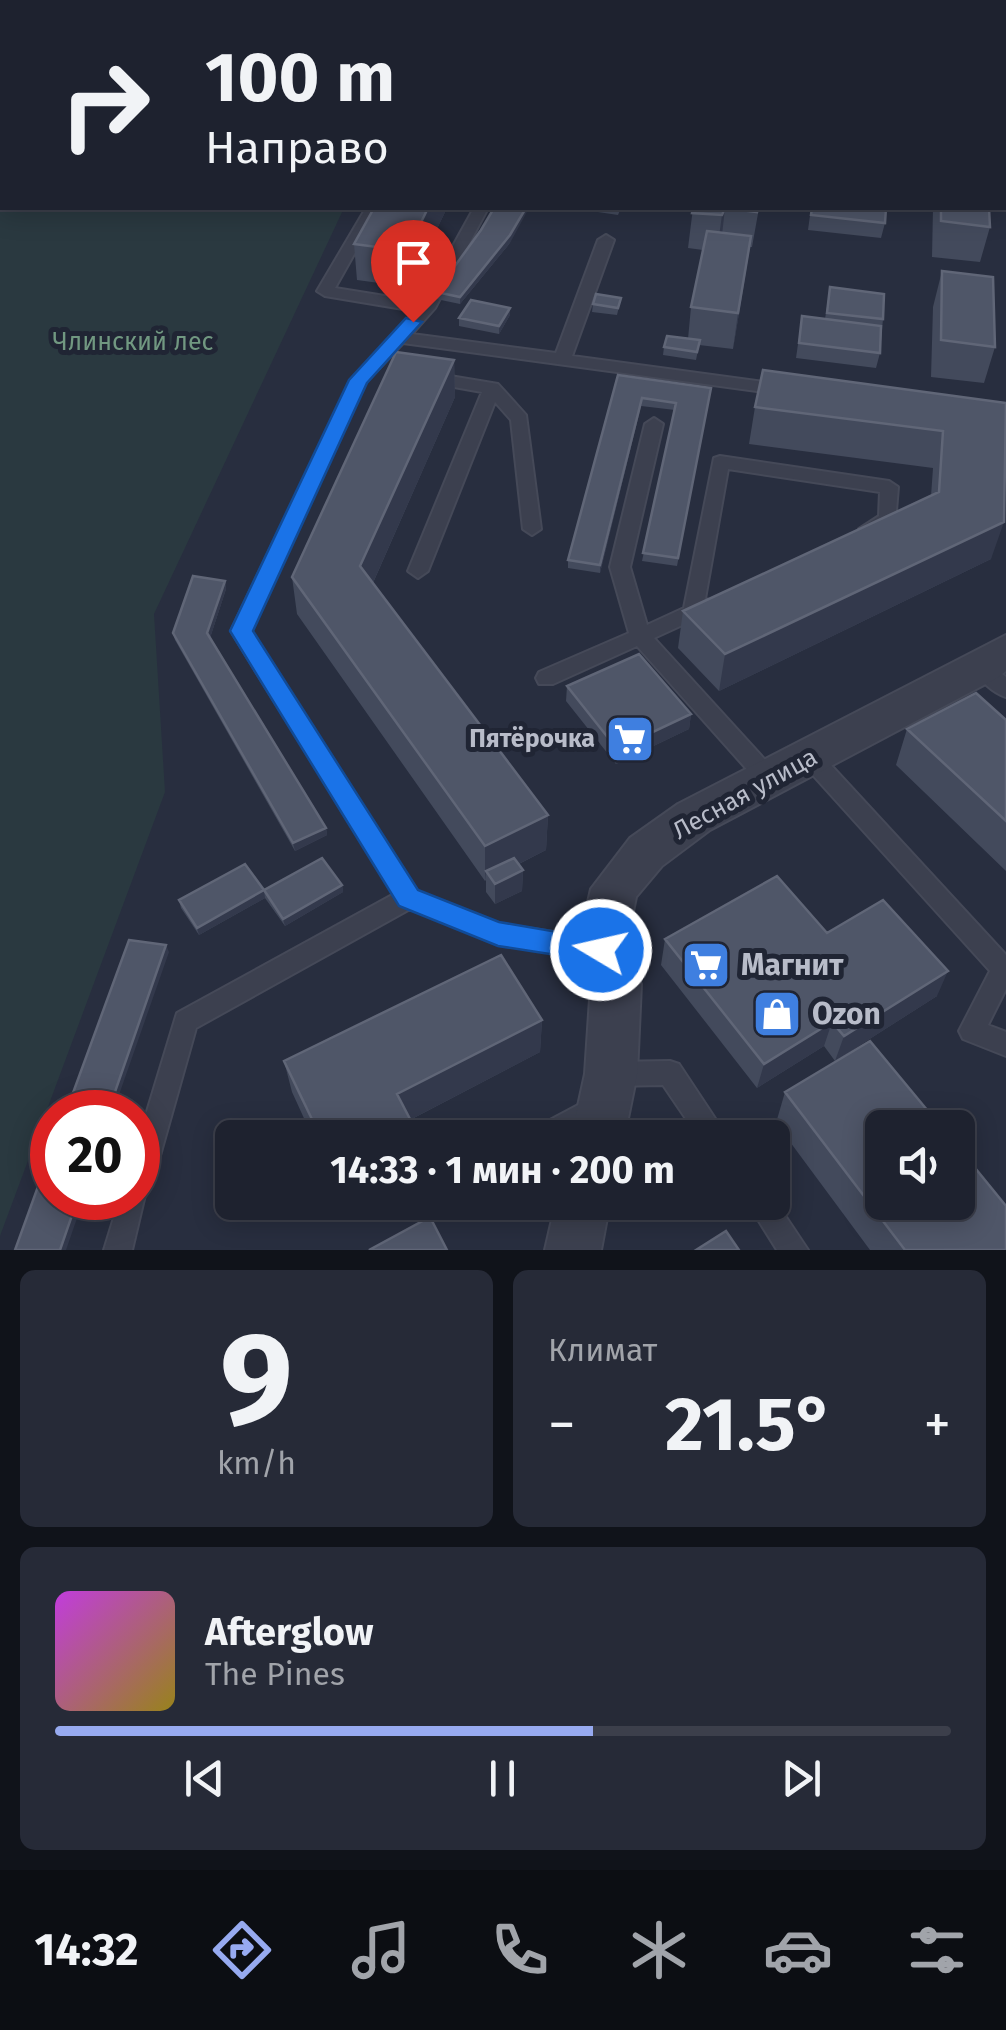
<!DOCTYPE html>
<html lang="ru">
<meta charset="utf-8">
<style>
:root{--surface:#1e222f;--page:#262a37;--text:#f1f3f6;--muted:#a1a4aa;--line:#3c3f4b;--accent:#97aaf0}
body{margin:0;font-family:"Fira Sans",sans-serif;background:var(--page);color:var(--text);height:100vh;display:flex;flex-direction:column;font-size:38px;white-space:nowrap}
*{box-sizing:border-box;margin:0}
p{font-size:32px;color:var(--muted)}
.icon{flex:none;width:55px;height:55px;fill:none;stroke:currentColor;stroke-width:2;stroke-linecap:round;stroke-linejoin:round}
.map{position:relative;height:1250px;overflow:hidden}
.panel{display:flex;flex-direction:column;gap:20px;padding:20px;background:#10131a;flex:1}
.panel>*{flex:none}
.hud{position:absolute;left:0px;top:0px;width:1008px;height:210px;box-shadow:0 5px 25px #0003,0 0 0 2px var(--line);background:#1e222f;color:var(--text);overflow:hidden}
.tools{position:absolute;left:865px;top:1110px;display:grid;gap:20px}
.tools a{display:grid;place-items:center;width:110px;height:110px;border-radius:15px;background:var(--surface);box-shadow:0 5px 25px #0003,0 0 0 2px var(--line);font-size:50px}
.speed{position:absolute;left:30px;top:1090px;display:flex;gap:20px;font-size:50px;font-weight:700;text-align:center}
.speed>*{display:grid;place-content:center;width:130px;height:130px;border-radius:50%;background:var(--surface);box-shadow:0 5px 25px #0003,0 0 0 2px var(--line);line-height:1}
.speed .limit{border:15px solid #d22;background:#fff;color:#111}
.pin{position:absolute;display:grid;place-items:center;width:85px;height:85px;color:#fff;margin:-102px -42px;border-radius:50% 50% 50% 0;rotate:-45deg;box-shadow:0 0 10px #0007}
.pin .icon{rotate:45deg}
.me{position:absolute;width:110px;margin:-55px;rotate:279deg;stroke-linejoin:round;filter:drop-shadow(0 0 8px #0008)}
.turn{display:flex;align-items:center;gap:35px;height:210px;padding:0 40px;font-size:45px}
.turn .icon{width:130px;height:130px;stroke-width:2.5}
.turn b{display:block;font-size:70px;line-height:85px}
.big{font-size:75px;font-weight:700;line-height:1.1}
.panel .tile{flex:1;display:flex;flex-direction:column;justify-content:center;gap:15px;min-width:0;padding:0 35px;border-radius:15px;background:var(--page)}
.panel .dial{align-items:center;gap:0}
.dial b{font-size:130px;line-height:1}
.song{display:flex;align-items:center;gap:30px}
.cover{width:120px;height:120px;border-radius:15px;background:linear-gradient(135deg,hsl(290 70% 55%),hsl(50 70% 35%))}
.played{height:10px;border-radius:5px;background:linear-gradient(90deg,var(--accent) 60%,var(--line) 60%)}
.keys{display:flex;justify-content:space-around;direction:ltr}
.heat{display:flex;justify-content:space-between;align-items:center;font-size:55px;direction:ltr}
.panel .tiles{flex:1;display:grid;gap:20px;grid-template-columns:1fr 1fr}
.tile:last-child{grid-column:span 2}
.trip{position:absolute;left:215px;top:1120px;width:575px;height:100px;border-radius:15px;background:var(--surface);box-shadow:0 5px 25px #0003,0 0 0 2px var(--line);font-weight:700;line-height:100px;text-align:center}
.tab-bar{display:flex;height:160px;justify-content:space-around;align-items:center;background:#0c0e13;color:var(--muted)}
.tab-bar .icon{width:70px;height:70px}
.tab-bar .on{color:var(--accent)}
.tab-bar b{font-size:45px;color:var(--text)}
.map>svg:first-child{display:block}
.green{fill:#2a3940}
.lines{fill:none;stroke-linecap:round;stroke-linejoin:round}
.service-casing{stroke:#454958;stroke-width:4}
.minor-casing{stroke:#454958;stroke-width:4}
.service{fill:#3c404f;fill-rule:evenodd}
.minor{fill:#3c404f;fill-rule:evenodd}
.wall{fill:#434a5c}
.shaded-wall{fill:#33394c}
.building{fill:#4f5668;stroke:#606677;stroke-width:2.5}
.route{fill:#1a73e8;stroke:#114b97;stroke-width:2.5}
.labels{text-anchor:middle;dominant-baseline:central;stroke-width:10;stroke-linejoin:round;paint-order:stroke}
.park-label{font-size:25px;fill:#719881;stroke:#202534}
.poi-label{font-size:25px;font-weight:bold;fill:#b8bcc9;stroke:#202534;text-anchor:end}
.street-label{font-size:25px;fill:#b8bcc9;stroke:#202534}
.near-poi-label{font-size:30px;font-weight:bold;fill:#b8bcc9;stroke:#202534;text-anchor:start}
</style>
<div class="map">
<svg width="1006" height="1250" viewBox="0 0 1006 1250">
<rect width="100%" height="100%" fill="#282e3f"/>
<path class="green" d="M 0,0 L 631,0 L 2,2 L 2,208 L 344,208 L 154,614 L 165,792 L 0,1236 Z"/>
<g class="lines">
<g class="service-casing">
<path id="service" d="M 366,208 L 380,208 L 335,288 L 422,302 L 474,208 L 488,208 L 435,308 L 412,334 L 556,353 L 598,240 L 606,235 L 614,240 L 572,356 L 786,385 L 794,390 L 786,395 L 403,343 L 366,382 L 251,631 L 417,891 L 499,924 L 601,939 L 610,942 L 613,950 L 610,958 L 601,961 L 498,944 L 410,909 L 196,1028 L 152,1184 L 145,1195 L 132,1250 L 104,1250 L 120,1198 L 138,1198 L 138,1141 L 177,1013 L 394,894 L 231,631 L 351,380 L 415,311 L 325,296 L 317,291 Z
M 432,373 L 498,384 L 526,415 L 541,529 L 532,535 L 523,529 L 511,420 L 495,402 L 428,571 L 418,578 L 408,571 L 482,392 L 426,382 L 426,374 Z
M 654,418 L 663,424 L 630,567 L 647,625 L 684,608 L 714,458 L 720,456 L 889,481 L 898,487 L 895,523 L 868,535 L 859,529 L 879,516 L 880,492 L 728,469 L 705,599 L 713,601 L 716,606 L 713,611 L 654,638 L 776,772 L 779,778 L 776,784 L 768,787 L 760,784 L 637,646 L 553,684 L 539,684 L 536,678 L 539,672 L 629,633 L 610,567 L 645,424 Z
M 982,659 L 1006,677 L 1006,697 C 993,693 978,679 972,667 L 975,662 Z
M 810,748 L 818,751 L 1006,955 L 1006,989 L 988,1025 L 1006,1032 L 1006,1056 L 963,1039 L 959,1031 L 990,971 L 802,763 L 799,757 L 802,751 Z
M 670,1061 L 679,1064 L 728,1138 L 699,1138 L 663,1085 L 611,1086 L 602,1083 L 598,1074 L 602,1065 L 611,1062 Z
M 597,1095 L 606,1099 L 610,1108 C 597,1137 556,1138 529,1138 L 533,1129 Z
M 772,1196 L 808,1250 L 777,1250 L 747,1202 L 772,1202 Z"/>
</g>
<g class="minor-casing">
<path id="minor" d="M 1005,178 L 1006,178 L 1006,196 L 1005,196 Z
M 1006,635 L 1006,671 L 997,678 L 710,830 L 662,866 L 636,897 L 625,950 L 641,984 L 637,1074 L 624,1138 L 571,1138 L 585,1074 L 591,984 L 577,950 L 591,889 L 630,838 L 678,804 Z
M 556,1202 L 610,1202 L 601,1250 L 545,1250 Z"/>
</g>
<use href="#service" class="service"/>
<use href="#minor" class="minor"/>
</g>
<path class="wall" d="M 682,0 L 720,0 L 720,2 L 682,2 Z
M 374,208 L 447,208 L 409,287 L 357,280 L 354,244 Z
M 571,208 L 621,208 L 618,215 Z
M 693,208 L 759,208 L 752,247 L 750,247 L 733,349 L 699,345 L 696,360 L 663,355 L 664,347 L 688,339 L 691,307 L 703,250 L 688,248 Z
M 811,208 L 885,223 L 881,238 L 808,230 Z
M 933,208 L 989,208 L 990,227 L 980,262 L 932,257 Z
M 510,243 L 460,304 L 436,299 L 436,292 Z
M 942,271 L 995,347 L 984,383 L 931,377 L 933,307 Z
M 830,287 L 883,319 L 880,353 L 876,368 L 796,358 L 802,316 L 825,319 Z
M 621,298 L 617,315 L 592,312 L 593,304 Z
M 510,308 L 510,315 L 499,334 L 459,326 L 459,318 Z
M 454,360 L 455,397 L 373,583 L 548,815 L 546,850 L 519,864 L 523,870 L 522,891 L 495,904 L 486,892 L 486,880 L 485,881 L 297,614 L 292,577 Z
M 618,375 L 711,388 L 677,566 L 642,561 L 675,410 L 641,406 L 600,573 L 568,568 L 568,560 Z
M 1006,403 L 991,559 L 719,691 L 678,648 L 683,611 L 931,496 L 933,468 L 749,444 L 755,407 Z
M 225,581 L 226,589 L 210,638 L 326,828 L 327,835 L 295,851 L 175,640 L 173,633 Z
M 567,686 L 691,714 L 689,729 L 616,764 L 566,701 Z
M 1006,720 L 1006,871 L 896,765 L 907,729 Z
M 342,885 L 343,892 L 285,926 L 265,898 L 199,935 L 181,908 L 179,900 L 264,890 Z
M 827,933 L 937,996 L 835,1061 L 824,1046 L 757,1088 L 661,965 L 665,939 Z
M 542,1020 L 540,1052 L 410,1120 L 412,1138 L 313,1138 L 292,1092 L 284,1061 Z
M 785,1092 L 1006,1250 L 870,1250 L 776,1123 Z"/>
<path class="shaded-wall" d="M 428,208 L 447,208 L 409,287 L 407,251 Z
M 526,208 L 529,208 L 510,243 L 460,304 L 460,297 Z
M 725,208 L 721,244 L 717,251 L 722,215 Z
M 751,236 L 746,272 L 733,349 L 738,313 Z
M 510,308 L 510,315 L 499,334 L 499,326 Z
M 454,360 L 455,397 L 364,603 L 360,566 Z
M 642,398 L 641,406 L 600,573 L 600,565 Z
M 1004,522 L 991,559 L 719,691 L 725,654 Z
M 225,581 L 226,589 L 209,641 L 207,633 Z
M 691,714 L 689,729 L 616,764 L 617,749 Z
M 548,815 L 546,850 L 491,878 L 486,871 L 485,881 L 485,846 Z
M 326,828 L 327,835 L 295,851 L 293,843 Z
M 523,870 L 522,891 L 495,904 L 495,884 Z
M 342,885 L 343,892 L 285,926 L 283,919 Z
M 264,890 L 265,898 L 199,935 L 197,928 Z
M 166,945 L 169,952 L 113,1112 L 108,1112 Z
M 948,971 L 937,996 L 835,1061 L 844,1036 Z
M 542,1020 L 540,1052 L 400,1125 L 397,1094 Z
M 832,1022 L 824,1046 L 757,1088 L 764,1064 Z
M 411,1121 L 412,1138 L 378,1138 Z
M 78,1198 L 84,1198 L 66,1250 L 60,1250 Z"/>
<path class="building" d="M 971,0 L 997,0 L 997,2 L 971,2 Z
M 374,208 L 428,208 L 407,251 L 354,244 Z
M 494,208 L 526,208 L 510,235 L 460,297 L 436,292 L 481,230 Z
M 693,208 L 758,208 L 757,212 L 725,208 L 722,215 L 692,213 Z
M 812,208 L 886,208 L 885,223 L 811,215 Z
M 941,208 L 989,208 L 990,227 L 941,221 Z
M 707,231 L 751,236 L 738,313 L 691,307 Z
M 942,271 L 993,277 L 995,347 L 941,340 Z
M 830,287 L 884,294 L 883,319 L 827,313 Z
M 596,294 L 621,298 L 618,308 L 593,304 Z
M 471,300 L 510,308 L 499,326 L 459,318 Z
M 802,316 L 881,326 L 880,353 L 799,343 Z
M 667,336 L 700,340 L 697,352 L 664,347 Z
M 396,352 L 454,360 L 360,566 L 548,815 L 485,846 L 292,577 Z
M 763,370 L 1006,403 L 1004,522 L 725,654 L 683,611 L 939,492 L 943,431 L 755,407 Z
M 618,375 L 711,388 L 678,558 L 643,553 L 676,403 L 642,398 L 600,565 L 568,560 Z
M 193,576 L 225,581 L 207,633 L 326,828 L 293,843 L 173,633 Z
M 639,654 L 691,714 L 617,749 L 567,686 Z
M 976,693 L 1006,720 L 1006,821 L 907,729 Z
M 322,858 L 342,885 L 283,919 L 264,890 L 197,928 L 179,900 L 245,864 L 264,890 Z
M 514,858 L 523,870 L 495,884 L 486,871 Z
M 777,876 L 827,933 L 883,900 L 948,971 L 844,1036 L 832,1022 L 764,1064 L 665,939 Z
M 129,940 L 166,945 L 108,1112 L 66,1112 Z
M 501,955 L 542,1020 L 397,1094 L 411,1121 L 378,1138 L 321,1138 L 284,1061 Z
M 870,1041 L 942,1128 L 882,1128 L 882,1202 L 958,1202 L 958,1147 L 1006,1206 L 1006,1250 L 905,1250 L 785,1092 Z
M 52,1148 L 52,1198 L 78,1198 L 60,1250 L 15,1250 Z
M 430,1217 L 447,1250 L 369,1250 Z
M 726,1231 L 739,1250 L 696,1250 Z"/>
<path class="route" d="M 406,318 L 422,322 L 367,383 L 253,631 L 418,890 L 499,922 L 610,941 L 614,950 L 610,959 L 601,962 L 498,946 L 399,906 L 230,631 L 349,380 Z"/>
<defs>
<g id="supermarket-square" transform="scale(2.5)"><rect x="-9" y="-9" width="18" height="18" rx="4" fill="#3f7fe0" stroke="#202534"/><path d="M-6-5.5h2.5l.6 2H6L4.5 2H-2.5L-4.4-4H-6ZM-1.5 3.2a1.3 1.3 0 1 0 .1 0ZM3 3.2a1.3 1.3 0 1 0 .1 0Z" fill="#fff"/></g>
<g id="shop-square" transform="scale(2.5)"><rect x="-9" y="-9" width="18" height="18" rx="4" fill="#3f7fe0" stroke="#202534"/><path d="M-5-2.5h2.3a2.7 3.5 0 0 1 5.4 0H5L5.5 6h-11ZM-1.5-2.5h3a1.5 2.3 0 0 0-3 0Z" fill="#fff"/></g>
</defs>
<g fill-rule="evenodd">
<use href="#supermarket-square" x="630" y="739"/>
<use href="#supermarket-square" x="706" y="965"/>
<use href="#shop-square" x="777" y="1014"/>
</g>
<g class="labels">
<g class="park-label">
<text x="133" y="342">Члинский лес</text>
</g>
<g class="poi-label">
<text x="595" y="739">Пятёрочка</text>
</g>
<g class="street-label">
<text transform="translate(745 794) rotate(-29)">Лесная улица</text>
</g>
<g class="near-poi-label">
<text x="741" y="965">Магнит</text>
<text x="812" y="1014">Ozon</text>
</g>
</g>
</svg>
<div class="tools">
<a><svg class="icon" aria-label="sound" viewBox="0 0 24 24"><path d="M4 9h4l5-4v14l-5-4H4zM17 9q2 3 0 6"/></svg></a>
</div>
<div class="speed"><div class="limit">20</div></div>
<div class="pin" style="left:413px;top:322px;background:#d93025"><svg class="icon" aria-label="arrive" viewBox="0 0 24 24"><path d="M6 21V4h12l-3 4 3 4H6"/></svg></div>
<svg class="me" style="left:601px;top:950px" viewBox="-20 -20 40 40"><circle r="17" fill="#1a73e8" stroke="#fff" stroke-width="3"/><path d="M0-11L8 9 0 5-8 9z" fill="#fff"/></svg>
<div class="trip">14:33 · 1 мин · 200 m</div>
<div class="hud">
<div class="turn"><svg class="icon" aria-label="right" viewBox="0 0 24 24"><path d="M7 20v-9h11M14 6l5 5-5 5"/></svg><div><b>100 m</b>Направо</div></div>
</div>
</div>
<section class="panel">
<div class="tiles">
<div class="tile dial"><b>9</b><p>km/h</p></div>
<div class="tile"><p>Климат</p>
<div class="heat"><a>−</a><b class="big">21.5°</b><a>+</a></div>
</div>
<div class="tile">
<div class="song"><i class="cover"></i><div><b>Afterglow</b><p>The Pines</p></div></div>
<div class="played"></div>
<div class="keys"><svg class="icon" aria-label="previous" viewBox="0 0 24 24"><path d="M18 5L8 12l10 7zM5 5v14"/></svg><svg class="icon" aria-label="pause" viewBox="0 0 24 24"><path d="M8 5v14M16 5v14"/></svg><svg class="icon" aria-label="next" viewBox="0 0 24 24"><path d="M6 5l10 7-10 7zM19 5v14"/></svg></div>
</div>
</div>
</section>
<nav class="tab-bar">
<b>14:32</b>
<svg class="icon on" aria-label="directions" viewBox="0 0 24 24"><path d="M12 3l9 9-9 9-9-9zM9 14v-3h6M13 9l2 2-2 2"/></svg>
<svg class="icon" aria-label="music" viewBox="0 0 24 24"><path d="M9 18V5l10-2v13"/><circle cx="6" cy="18" r="3"/><circle cx="16" cy="16" r="3"/></svg>
<svg class="icon" aria-label="phone" viewBox="0 0 24 24"><path d="M5 4h4l2 5-3 2q2 4 5 5l2-3 5 2v4C11 20 4 13 5 4z"/></svg>
<svg class="icon" aria-label="climate" viewBox="0 0 24 24"><path d="M12 3v18M4 7l16 10M4 17L20 7"/></svg>
<svg class="icon" aria-label="car" viewBox="0 0 24 24"><path d="M5 17H2v-5l4-1 3-4h7l3 4 3 1v5h-3M9 17h6M6 11h13"/><circle cx="7" cy="17" r="2"/><circle cx="17" cy="17" r="2"/></svg>
<svg class="icon" aria-label="filters" viewBox="0 0 24 24"><path d="M4 7h16M4 17h16"/><circle cx="9" cy="7" r="2"/><circle cx="15" cy="17" r="2"/></svg>
</nav>
